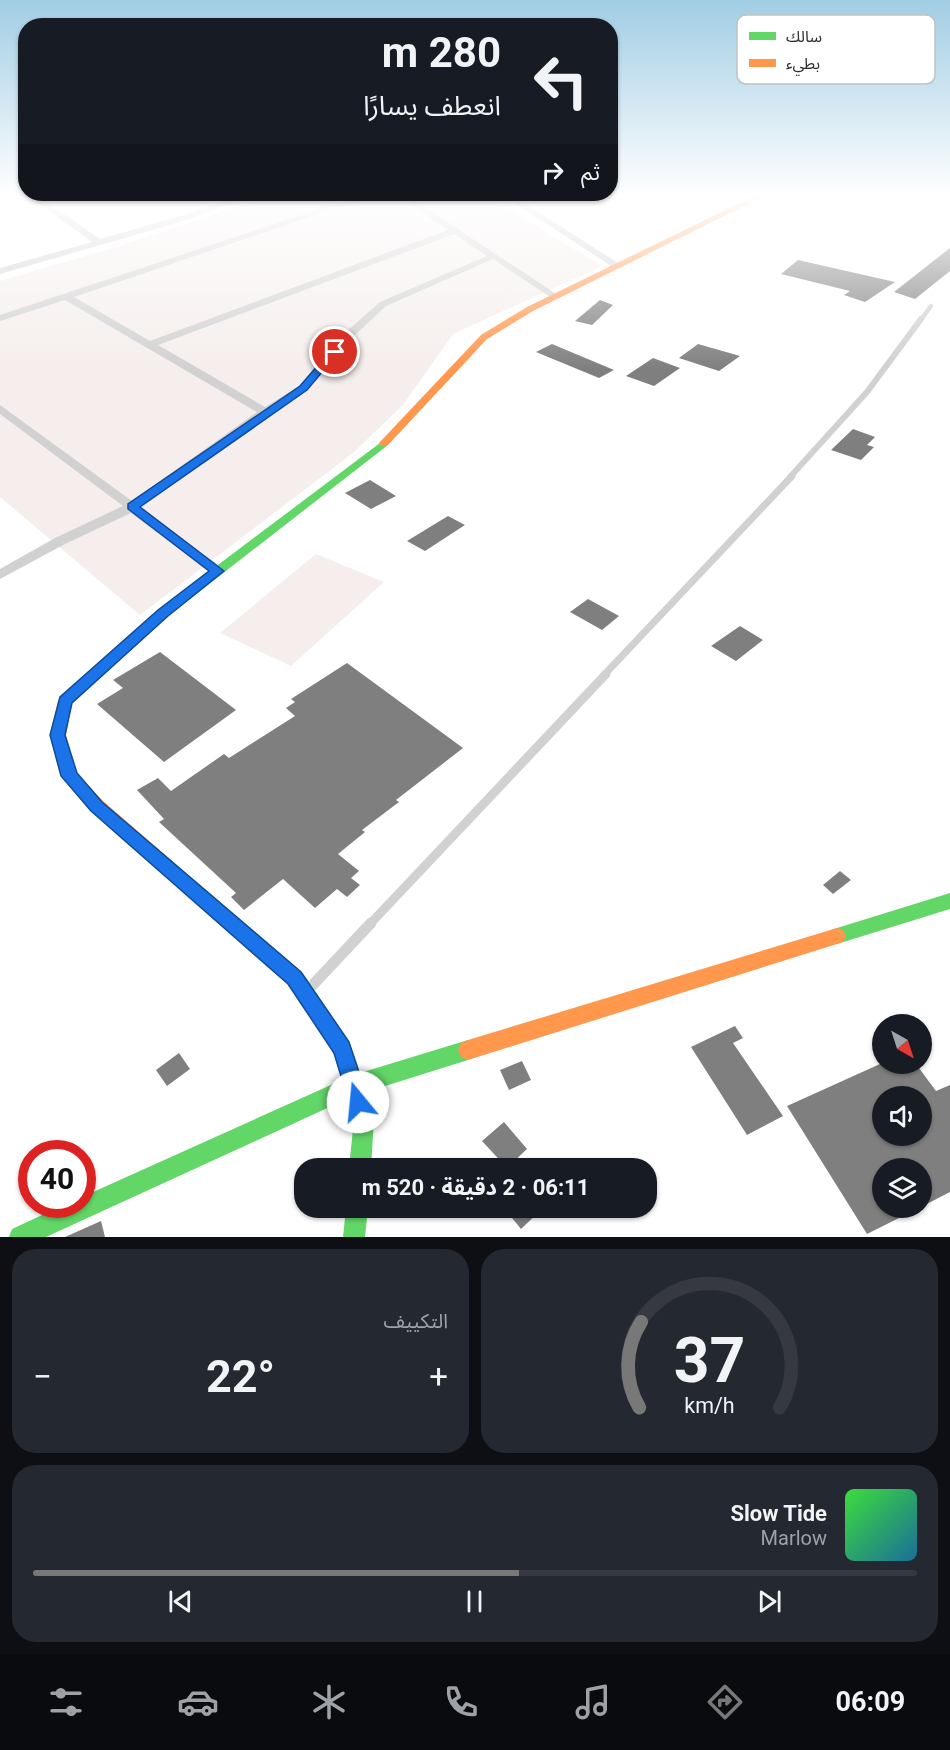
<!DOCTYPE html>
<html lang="ar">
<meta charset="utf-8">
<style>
:root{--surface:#171b24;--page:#242831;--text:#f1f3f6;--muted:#9ea1a6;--line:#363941;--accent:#787878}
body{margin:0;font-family:Roboto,"Noto Sans Arabic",sans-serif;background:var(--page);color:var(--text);direction:rtl;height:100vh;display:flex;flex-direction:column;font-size:22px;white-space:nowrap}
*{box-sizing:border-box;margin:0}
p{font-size:20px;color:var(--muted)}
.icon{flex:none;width:33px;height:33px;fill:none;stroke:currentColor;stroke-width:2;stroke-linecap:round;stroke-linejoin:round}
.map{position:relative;height:1237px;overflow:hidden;direction:ltr}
.sheet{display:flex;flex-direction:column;gap:12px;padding:12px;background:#0d0f14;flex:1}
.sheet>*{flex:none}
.guide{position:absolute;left:18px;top:18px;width:600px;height:183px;border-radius:24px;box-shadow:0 2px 4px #0004;direction:rtl;background:#171b24;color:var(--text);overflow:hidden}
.needle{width:39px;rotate:141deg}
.controls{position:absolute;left:872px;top:1014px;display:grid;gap:12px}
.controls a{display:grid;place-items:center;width:60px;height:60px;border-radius:50%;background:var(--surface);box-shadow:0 2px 4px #0004;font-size:30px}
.speed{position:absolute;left:18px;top:1140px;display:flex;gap:12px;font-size:30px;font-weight:700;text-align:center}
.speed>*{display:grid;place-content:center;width:78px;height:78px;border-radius:50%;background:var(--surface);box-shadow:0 2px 4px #0004;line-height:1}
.speed .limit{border:9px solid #d22;background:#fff;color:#111}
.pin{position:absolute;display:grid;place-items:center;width:51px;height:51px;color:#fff;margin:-26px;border:3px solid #fff;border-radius:50%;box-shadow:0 2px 6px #0007}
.me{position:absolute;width:66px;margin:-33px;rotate:343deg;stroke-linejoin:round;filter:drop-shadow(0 0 4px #0008)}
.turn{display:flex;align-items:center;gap:21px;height:126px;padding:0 18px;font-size:27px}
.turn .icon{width:78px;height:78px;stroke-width:2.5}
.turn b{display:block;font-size:42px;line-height:51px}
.then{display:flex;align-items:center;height:57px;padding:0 18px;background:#0003;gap:12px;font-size:22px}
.big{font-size:45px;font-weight:700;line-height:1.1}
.sheet .widget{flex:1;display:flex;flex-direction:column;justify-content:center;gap:9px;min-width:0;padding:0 21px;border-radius:24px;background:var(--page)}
.sheet .dial{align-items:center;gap:0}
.dial svg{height:156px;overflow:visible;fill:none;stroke:var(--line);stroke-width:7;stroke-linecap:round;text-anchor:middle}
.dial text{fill:var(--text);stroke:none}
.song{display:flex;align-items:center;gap:18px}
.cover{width:72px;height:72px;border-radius:9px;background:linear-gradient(135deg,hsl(120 70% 55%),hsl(200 70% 35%))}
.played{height:6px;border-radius:3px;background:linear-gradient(90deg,var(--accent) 55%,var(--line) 55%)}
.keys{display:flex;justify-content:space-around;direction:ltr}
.heat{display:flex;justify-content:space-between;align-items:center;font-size:33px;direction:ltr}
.sheet .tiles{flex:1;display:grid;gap:12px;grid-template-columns:1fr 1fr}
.widget:last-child{grid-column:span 2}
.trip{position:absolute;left:294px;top:1158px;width:363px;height:60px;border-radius:24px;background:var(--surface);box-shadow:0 2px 4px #0004;font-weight:700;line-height:60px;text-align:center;direction:rtl}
.dock{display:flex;height:96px;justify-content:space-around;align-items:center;background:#090b0e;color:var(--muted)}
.dock .icon{width:42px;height:42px}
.dock .current{color:var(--accent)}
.dock b{font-size:27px;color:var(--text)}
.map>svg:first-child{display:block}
.green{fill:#f5eeec}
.building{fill:#7f7f7f;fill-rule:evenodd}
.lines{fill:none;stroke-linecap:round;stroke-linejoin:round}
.lane-far4{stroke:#d1d1d1;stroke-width:4.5}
.lane-far3{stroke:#d1d1d1;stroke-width:6}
.lane-far2{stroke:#d1d1d1;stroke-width:7}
.lane-far1{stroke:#d1d1d1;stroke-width:9}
.lane{stroke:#d1d1d1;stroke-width:11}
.street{fill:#d1d1d1;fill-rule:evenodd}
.fast{fill:#63d668;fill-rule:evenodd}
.slow{fill:#ff974d;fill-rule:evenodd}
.route{fill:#1a73e8;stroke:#114b97;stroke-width:1.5}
.key{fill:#fff;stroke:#c1c1c1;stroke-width:1.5}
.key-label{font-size:16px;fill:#2f2f2f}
</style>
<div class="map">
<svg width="950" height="1237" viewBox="0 0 950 1237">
<rect width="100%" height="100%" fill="#fff"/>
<path class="green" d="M 272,195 L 492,195 L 494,200 L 602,266 L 453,334 L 403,405 L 353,453 L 140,615 L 0,497 L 0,281 L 113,248 Z
M 316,554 L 384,582 L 291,666 L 220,633 Z"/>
<path class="building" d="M 950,248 L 950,271 L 915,299 L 894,292 Z
M 798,260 L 895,282 L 865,302 L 844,295 L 850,291 L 781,274 Z
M 600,300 L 613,305 L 592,325 L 575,321 Z
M 552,344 L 614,370 L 599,378 L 536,352 Z
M 698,344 L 740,356 L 719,371 L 679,358 Z
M 653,358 L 680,368 L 654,386 L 626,376 Z
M 853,429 L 875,437 L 867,445 L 874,447 L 861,460 L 831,450 Z
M 370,480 L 396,496 L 371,509 L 345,493 Z
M 448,516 L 465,525 L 425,551 L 407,541 Z
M 588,599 L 619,616 L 602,630 L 570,612 Z
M 740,626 L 763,640 L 736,661 L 711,646 Z
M 160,652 L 236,710 L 164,762 L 97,704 L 123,688 L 113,680 Z
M 347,663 L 463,748 L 396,800 L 399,802 L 362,830 L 365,832 L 338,854 L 359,871 L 351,878 L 360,885 L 347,897 L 337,889 L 315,908 L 283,879 L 244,910 L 231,897 L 236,893 L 159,822 L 164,819 L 137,790 L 158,778 L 171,791 L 224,754 L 229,758 L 295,716 L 286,708 L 295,702 L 291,699 Z
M 840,871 L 851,880 L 833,894 L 823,885 Z
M 735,1026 L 743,1038 L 733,1043 L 783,1116 L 747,1135 L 691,1047 Z
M 179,1053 L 190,1069 L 167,1086 L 156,1070 Z
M 522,1061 L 531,1080 L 509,1090 L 500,1070 Z
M 880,1064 L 916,1064 L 936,1091 L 950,1085 L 950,1192 L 921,1207 L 921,1168 L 882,1168 L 882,1208 L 919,1208 L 867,1234 L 787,1106 ZM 882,1096 L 921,1096 L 921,1136 L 882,1136 Z
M 504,1122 L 527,1149 L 507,1168 L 482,1141 Z
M 504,1208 L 543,1208 L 521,1229 Z
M 101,1221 L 105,1237 L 65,1237 Z"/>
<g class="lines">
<path class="lane-far4" d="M 920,321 L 931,306"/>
<path class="lane-far3" d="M 790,477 L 867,392 L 921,319"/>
<path class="lane-far2" d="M 604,675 L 792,476"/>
<path class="lane-far1" d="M 370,924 L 606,674"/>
<path class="lane" d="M 308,990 L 371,923"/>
<path class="street" d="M 27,195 L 37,195 L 100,239 L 184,215 L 241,195 L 254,195 L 190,219 L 0,274 L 0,268 L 92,242 Z
M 362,195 L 375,195 L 74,297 L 150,341 L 448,230 L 396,195 L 406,195 L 561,297 L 553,299 L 493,259 L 386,306 L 354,336 L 307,390 L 269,414 L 140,507 L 222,568 L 224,571 L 222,574 L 212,574 L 131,513 L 65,544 L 0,579 L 0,569 L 55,538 L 123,506 L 0,414 L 0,405 L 132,501 L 257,412 L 65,300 L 0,321 L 0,315 ZM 454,234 L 487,256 L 380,302 L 346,332 L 299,386 L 265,407 L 158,345 Z
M 502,195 L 512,195 L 624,267 L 616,269 Z"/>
<path class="fast" d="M 384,440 L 389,443 L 388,445 L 168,616 L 89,688 L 79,688 L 77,684 L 79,680 L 158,610 Z
M 165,858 L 171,860 L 302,972 L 349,1041 L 360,1073 L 468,1040 L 475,1043 L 478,1050 L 475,1057 L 468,1060 L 366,1092 L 374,1119 L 371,1168 L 349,1168 L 354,1119 L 347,1099 L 46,1237 L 9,1237 L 12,1229 L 66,1204 L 82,1204 L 82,1197 L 342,1080 L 333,1052 L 288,984 L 159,870 L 156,865 L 159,860 Z
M 950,893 L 950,909 L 837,944 L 831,942 L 828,936 L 831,930 L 837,928 Z
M 346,1208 L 368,1208 L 365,1237 L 343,1237 Z"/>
<path class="slow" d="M 756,195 L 766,195 L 533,311 L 487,339 L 388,445 L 380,445 L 379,443 L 481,335 L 527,307 Z
M 84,679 L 89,680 L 91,684 L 72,703 L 66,735 L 76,773 L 103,801 L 171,860 L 174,865 L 171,870 L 165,872 L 159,870 L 91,811 L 61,776 L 50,735 L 58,701 L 79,680 Z
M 837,928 L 843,930 L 846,936 L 843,942 L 837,944 L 468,1060 L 461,1057 L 458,1050 L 461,1043 L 468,1040 Z"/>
</g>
<linearGradient id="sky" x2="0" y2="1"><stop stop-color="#a1cde4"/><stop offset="0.53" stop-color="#fff"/><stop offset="1" stop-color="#fff" stop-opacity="0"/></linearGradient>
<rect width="950" height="369" fill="url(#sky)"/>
<path class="route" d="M 331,350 L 339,352 L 307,390 L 140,507 L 224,571 L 168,616 L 72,703 L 65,735 L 77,773 L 102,802 L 301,972 L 349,1042 L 369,1102 L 366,1109 L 358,1113 L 351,1109 L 334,1053 L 288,984 L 91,811 L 61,776 L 50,735 L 60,697 L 158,610 L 209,571 L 128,509 L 128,504 L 300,386 Z"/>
<rect x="737" y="15" width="198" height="69" rx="9" class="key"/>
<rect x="749" y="32" width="27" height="8" fill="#63d668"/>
<rect x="749" y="59" width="27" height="8" fill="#ff974d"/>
<g class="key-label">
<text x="786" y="42">سالك</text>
<text x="786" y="69">بطيء</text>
</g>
</svg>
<div class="controls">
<a><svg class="needle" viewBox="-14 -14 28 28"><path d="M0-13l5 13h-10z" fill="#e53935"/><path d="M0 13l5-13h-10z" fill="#9ea1a6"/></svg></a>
<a><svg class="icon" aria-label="sound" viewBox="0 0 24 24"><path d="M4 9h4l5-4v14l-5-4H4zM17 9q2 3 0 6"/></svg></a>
<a><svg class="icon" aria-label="layers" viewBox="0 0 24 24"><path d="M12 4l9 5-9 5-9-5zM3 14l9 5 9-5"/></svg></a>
</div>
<div class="speed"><div class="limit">40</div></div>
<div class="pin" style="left:335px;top:352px;background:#d93025"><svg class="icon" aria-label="arrive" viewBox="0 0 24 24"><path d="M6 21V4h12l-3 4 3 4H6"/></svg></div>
<svg class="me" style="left:358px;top:1102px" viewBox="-20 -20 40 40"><circle r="19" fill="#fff"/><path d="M0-13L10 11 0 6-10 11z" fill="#1a73e8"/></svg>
<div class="trip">06:11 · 2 دقيقة · 520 m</div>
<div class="guide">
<div class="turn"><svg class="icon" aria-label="left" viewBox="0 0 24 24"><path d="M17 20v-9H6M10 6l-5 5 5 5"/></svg><div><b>280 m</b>انعطف يسارًا</div></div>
<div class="then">ثم<svg class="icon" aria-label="right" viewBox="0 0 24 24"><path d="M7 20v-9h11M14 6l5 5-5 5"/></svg></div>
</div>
</div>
<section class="sheet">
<div class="tiles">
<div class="widget dial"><svg viewBox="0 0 100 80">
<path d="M14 69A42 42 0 1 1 86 69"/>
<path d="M14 69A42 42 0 0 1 15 25" stroke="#787878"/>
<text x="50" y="56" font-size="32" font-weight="700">37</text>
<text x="50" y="72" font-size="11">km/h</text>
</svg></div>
<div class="widget"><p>التكييف</p>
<div class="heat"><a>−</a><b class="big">22°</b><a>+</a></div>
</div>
<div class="widget">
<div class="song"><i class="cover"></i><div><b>Slow Tide</b><p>Marlow</p></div></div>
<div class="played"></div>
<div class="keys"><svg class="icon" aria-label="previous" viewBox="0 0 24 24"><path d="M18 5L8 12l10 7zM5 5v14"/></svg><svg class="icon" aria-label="pause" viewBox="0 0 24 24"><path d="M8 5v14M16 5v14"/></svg><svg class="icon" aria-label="next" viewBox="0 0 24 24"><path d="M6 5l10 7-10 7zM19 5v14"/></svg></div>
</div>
</div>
</section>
<nav class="dock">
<b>06:09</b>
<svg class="icon current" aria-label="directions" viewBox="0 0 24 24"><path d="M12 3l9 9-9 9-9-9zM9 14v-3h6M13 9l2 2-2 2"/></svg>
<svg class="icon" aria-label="music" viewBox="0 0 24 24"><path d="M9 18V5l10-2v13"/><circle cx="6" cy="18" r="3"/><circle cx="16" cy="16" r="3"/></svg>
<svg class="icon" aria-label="phone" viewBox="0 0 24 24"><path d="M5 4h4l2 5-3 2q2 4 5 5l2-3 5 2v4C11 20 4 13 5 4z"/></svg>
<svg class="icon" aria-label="climate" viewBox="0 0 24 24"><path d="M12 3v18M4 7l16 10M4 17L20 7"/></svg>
<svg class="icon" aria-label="car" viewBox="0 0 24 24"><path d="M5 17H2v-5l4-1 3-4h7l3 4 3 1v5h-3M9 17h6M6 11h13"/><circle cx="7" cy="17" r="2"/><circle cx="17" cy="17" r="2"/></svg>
<svg class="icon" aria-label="filters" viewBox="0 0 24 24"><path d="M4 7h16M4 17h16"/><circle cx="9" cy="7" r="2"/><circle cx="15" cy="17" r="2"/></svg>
</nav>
